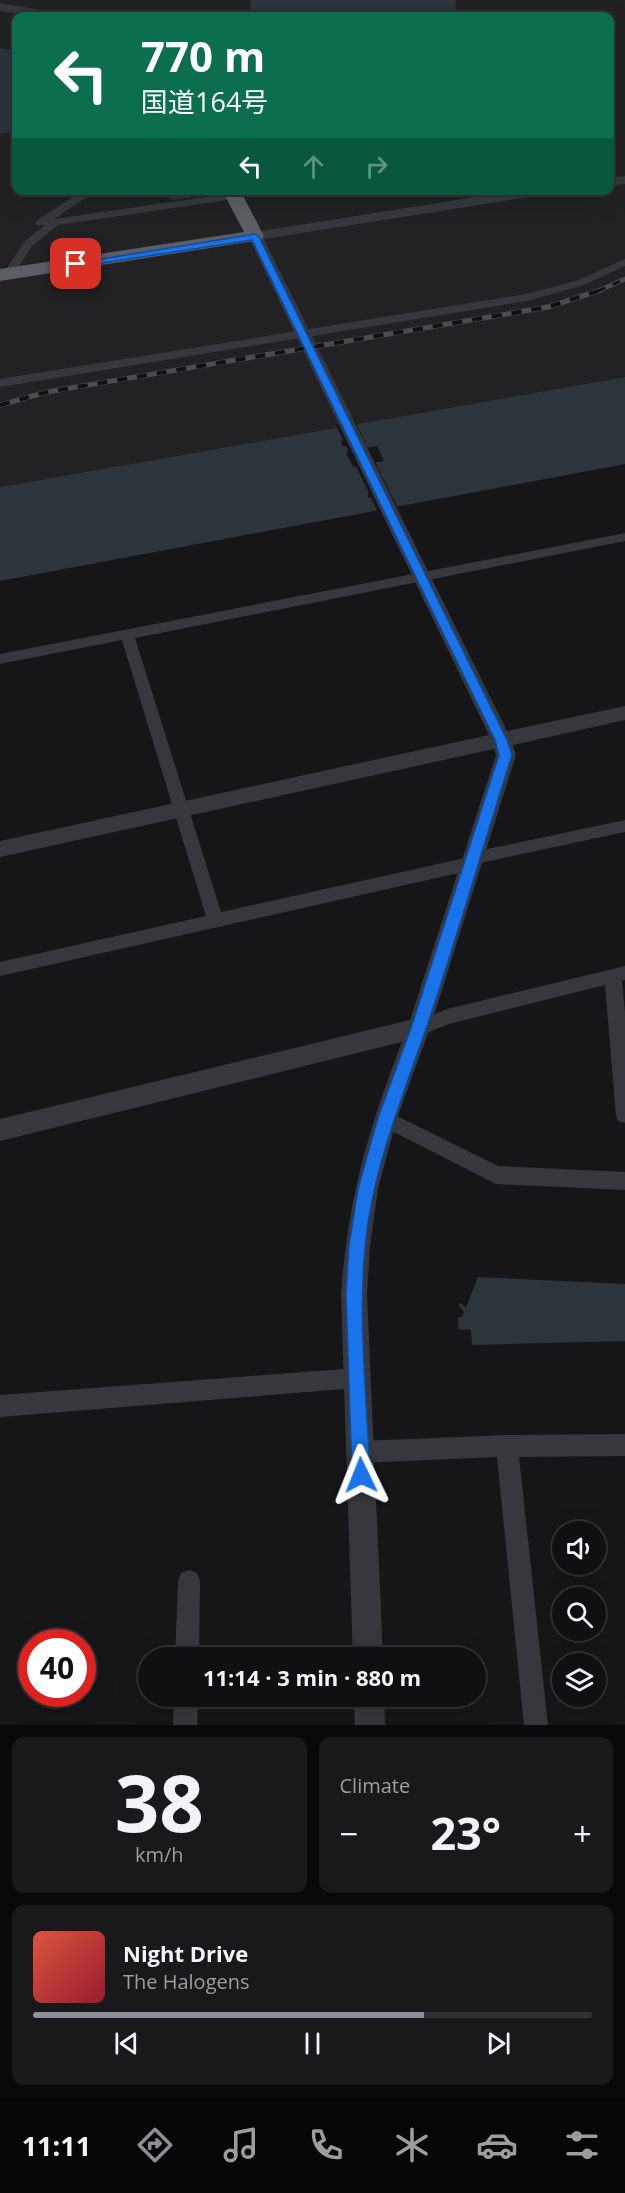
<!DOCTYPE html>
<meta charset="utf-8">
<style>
:root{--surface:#101012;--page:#19191b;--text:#f1f3f6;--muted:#9c9d9f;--line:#303032;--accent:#8c9099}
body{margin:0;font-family:"Open Sans","Noto Sans JP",sans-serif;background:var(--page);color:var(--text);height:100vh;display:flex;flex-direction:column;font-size:22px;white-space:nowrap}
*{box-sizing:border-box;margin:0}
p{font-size:20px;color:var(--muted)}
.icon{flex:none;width:33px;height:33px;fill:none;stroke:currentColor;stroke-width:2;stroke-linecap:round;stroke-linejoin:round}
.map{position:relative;height:1725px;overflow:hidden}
.details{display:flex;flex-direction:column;gap:12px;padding:12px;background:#09090a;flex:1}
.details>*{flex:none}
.top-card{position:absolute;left:12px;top:12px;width:602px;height:183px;border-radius:12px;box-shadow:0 6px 24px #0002,0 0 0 2px var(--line);background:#0b6e4f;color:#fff;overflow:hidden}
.controls{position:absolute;left:552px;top:1521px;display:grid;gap:12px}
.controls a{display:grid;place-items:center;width:54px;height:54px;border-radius:50%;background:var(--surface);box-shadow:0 6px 24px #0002,0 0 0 2px var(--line);font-size:30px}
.speed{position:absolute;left:18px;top:1629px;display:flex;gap:12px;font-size:30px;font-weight:700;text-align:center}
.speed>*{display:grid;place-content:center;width:78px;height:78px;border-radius:50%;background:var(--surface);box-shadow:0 6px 24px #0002,0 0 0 2px var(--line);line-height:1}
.speed .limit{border:9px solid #d22;background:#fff;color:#111}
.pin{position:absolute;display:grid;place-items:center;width:51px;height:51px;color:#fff;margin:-26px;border-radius:12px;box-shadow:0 3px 9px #0006}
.me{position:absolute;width:66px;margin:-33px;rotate:358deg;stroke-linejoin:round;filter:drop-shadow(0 0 4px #0008)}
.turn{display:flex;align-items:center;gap:21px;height:126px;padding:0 30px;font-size:27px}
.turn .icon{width:78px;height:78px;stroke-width:2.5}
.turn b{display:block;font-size:42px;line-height:51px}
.lanes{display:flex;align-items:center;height:57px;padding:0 30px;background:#0003;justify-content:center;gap:30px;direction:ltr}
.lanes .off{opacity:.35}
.big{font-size:45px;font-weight:700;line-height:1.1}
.details .tile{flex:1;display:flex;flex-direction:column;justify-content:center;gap:9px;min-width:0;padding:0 21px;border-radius:12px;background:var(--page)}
.details .dial{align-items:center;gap:0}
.dial b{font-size:78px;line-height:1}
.song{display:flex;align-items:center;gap:18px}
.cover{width:72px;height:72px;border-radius:9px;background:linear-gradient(135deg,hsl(10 70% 55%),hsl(350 70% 35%))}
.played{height:6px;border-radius:3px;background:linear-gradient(90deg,var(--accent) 70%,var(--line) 70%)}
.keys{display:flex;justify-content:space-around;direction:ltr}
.heat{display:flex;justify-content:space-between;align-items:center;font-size:33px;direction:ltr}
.details .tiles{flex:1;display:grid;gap:12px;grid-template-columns:1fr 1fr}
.tile:last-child{grid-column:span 2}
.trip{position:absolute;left:138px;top:1647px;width:348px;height:60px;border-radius:30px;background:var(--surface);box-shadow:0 6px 24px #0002,0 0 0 2px var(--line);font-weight:700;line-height:60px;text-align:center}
.dock{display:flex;height:96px;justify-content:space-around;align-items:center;background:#060607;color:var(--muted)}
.dock .icon{width:42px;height:42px}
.dock .active{color:var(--accent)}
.dock b{font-size:27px;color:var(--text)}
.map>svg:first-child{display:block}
.built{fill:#222225}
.water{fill:#2c353c;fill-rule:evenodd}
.pier{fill:#161618}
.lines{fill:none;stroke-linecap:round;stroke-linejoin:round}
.minor{fill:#37383d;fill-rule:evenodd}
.tertiary{fill:#37383d;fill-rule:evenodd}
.trunk{fill:#5b5e65;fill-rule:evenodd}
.rail-far1-casing{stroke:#4a4c52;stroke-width:4.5}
.rail-casing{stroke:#4a4c52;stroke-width:5}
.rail-far1{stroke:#111113;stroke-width:3;stroke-dasharray:8;stroke-linecap:butt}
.rail{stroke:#111113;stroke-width:4;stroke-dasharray:10;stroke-linecap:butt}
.wall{fill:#47494d}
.shaded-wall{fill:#2f3033}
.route{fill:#1a73e8;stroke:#114b97;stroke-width:1.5}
</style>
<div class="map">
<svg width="625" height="1725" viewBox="0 0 625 1725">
<rect width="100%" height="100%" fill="#161618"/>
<path class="built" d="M 0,0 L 251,0 L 248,16 L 16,16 L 16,51 L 0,48 Z
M 456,0 L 625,0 L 625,377 L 0,487 L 0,134 L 16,131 L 16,190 L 609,190 L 609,16 L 455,16 Z"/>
<path class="water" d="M 251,0 L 456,0 L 455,16 L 248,16 Z
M 0,48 L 16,51 L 16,131 L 0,134 Z
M 625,377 L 625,464 L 0,581 L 0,487 ZM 377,446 L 384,461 L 353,467 L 346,452 Z
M 478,1277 L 625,1284 L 625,1341 L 472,1345 L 471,1330 L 458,1329 L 458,1317 L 462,1317 L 464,1312 L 458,1305 L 460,1303 L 466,1307 Z"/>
<path class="pier" d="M 356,423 L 369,451 L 350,454 L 355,463 L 374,460 L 399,510 L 379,514 L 371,498 L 368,497 L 368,491 L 346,446 L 342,446 L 341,442 L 343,440 L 336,425 Z"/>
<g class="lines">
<path class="minor" d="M 84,190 L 97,190 L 54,219 L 234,193 L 239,196 L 234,199 L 58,225 L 32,246 L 13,276 L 5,276 L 3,274 L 24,242 L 45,225 L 36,225 L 36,221 Z
M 625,259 L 625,266 L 584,285 L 527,301 L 0,387 L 0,379 L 526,294 L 576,281 Z
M 625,533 L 625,541 L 135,638 L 221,912 L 465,858 L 467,853 L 473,852 L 625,820 L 625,832 L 480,863 L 478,868 L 472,870 L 0,976 L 0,962 L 206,916 L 122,640 L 0,664 L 0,654 Z
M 625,966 L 625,980 L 622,981 L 625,1012 L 625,1123 L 618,1121 L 616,1115 L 605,985 L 449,1024 L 419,1036 L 413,1033 L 410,1028 L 413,1023 L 447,1009 Z
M 385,1110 L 498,1166 L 625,1172 L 625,1190 L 496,1184 L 378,1124 L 376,1118 L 378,1112 Z
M 357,1368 L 364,1371 L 367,1378 L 364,1385 L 357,1388 L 0,1417 L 0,1395 Z
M 625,1434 L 625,1456 L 519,1457 L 548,1725 L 524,1725 L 497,1457 L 361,1463 L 353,1460 L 350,1452 L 353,1444 L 361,1441 L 507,1435 Z
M 189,1570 L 197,1573 L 200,1581 L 199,1658 L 175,1658 L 178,1581 L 181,1573 Z
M 174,1696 L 198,1696 L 197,1725 L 173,1725 Z"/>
<path class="tertiary" d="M 0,3 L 53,12 L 59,16 L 35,16 L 0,11 Z
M 625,176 L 625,184 L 609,186 L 609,178 Z
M 519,190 L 555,190 L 548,194 L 264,239 L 507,731 L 625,706 L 625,720 L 513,745 L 516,755 L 430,1028 L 397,1118 L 378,1189 L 370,1246 L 367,1294 L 383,1658 L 353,1658 L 341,1294 C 348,1199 368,1130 402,1042 L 0,1141 L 0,1119 L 410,1020 L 496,755 L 494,749 L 0,857 L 0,841 L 489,735 L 248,236 L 255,232 Z
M 354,1696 L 384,1696 L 385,1725 L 355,1725 Z"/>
<path class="trunk" d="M 222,190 L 240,190 L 264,236 L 261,240 L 0,281 L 0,269 L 244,232 Z"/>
<g class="rail-far1-casing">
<path id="rail-far1" d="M 598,291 L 625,279"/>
</g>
<g class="rail-casing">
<path id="rail" d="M 0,405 L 47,392 L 548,307 L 601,290"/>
</g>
<use href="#rail-far1" class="rail-far1"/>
<use href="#rail" class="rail"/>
</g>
<path class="wall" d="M 167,190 L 212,190 L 212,194 L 171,200 Z"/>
<path class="shaded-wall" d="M 170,190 L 212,190 L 212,194 L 171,200 Z"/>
<path class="route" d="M 255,234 L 259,237 L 507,740 L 512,755 C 483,846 457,938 426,1029 C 401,1101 372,1171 365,1247 C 358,1322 367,1400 370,1475 L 368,1481 L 361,1484 L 355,1481 L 352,1475 L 346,1294 L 349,1246 L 358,1189 L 378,1118 L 411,1028 L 499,755 L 495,740 L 252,240 L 76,267 L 71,264 Z"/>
</svg>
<div class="controls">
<a><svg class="icon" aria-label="sound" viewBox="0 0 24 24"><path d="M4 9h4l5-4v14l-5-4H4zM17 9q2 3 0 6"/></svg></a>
<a><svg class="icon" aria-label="search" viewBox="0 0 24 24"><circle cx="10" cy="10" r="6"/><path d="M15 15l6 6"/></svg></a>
<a><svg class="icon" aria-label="layers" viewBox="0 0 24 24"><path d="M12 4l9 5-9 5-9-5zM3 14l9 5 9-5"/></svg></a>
</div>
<div class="speed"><div class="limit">40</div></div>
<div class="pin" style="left:76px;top:264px;background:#d93025"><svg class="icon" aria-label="arrive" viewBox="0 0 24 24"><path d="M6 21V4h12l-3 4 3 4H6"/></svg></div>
<svg class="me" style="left:361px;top:1475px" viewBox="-20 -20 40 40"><path d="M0-17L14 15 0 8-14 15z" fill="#1a73e8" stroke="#fff" stroke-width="4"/></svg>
<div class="trip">11:14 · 3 min · 880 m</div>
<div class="top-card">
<div class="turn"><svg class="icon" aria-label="left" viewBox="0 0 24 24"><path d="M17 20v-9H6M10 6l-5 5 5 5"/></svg><div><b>770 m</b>国道164号</div></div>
<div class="lanes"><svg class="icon" aria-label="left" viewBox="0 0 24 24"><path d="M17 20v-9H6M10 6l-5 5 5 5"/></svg><svg class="icon off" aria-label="ahead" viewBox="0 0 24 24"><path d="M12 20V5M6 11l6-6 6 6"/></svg><svg class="icon off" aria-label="right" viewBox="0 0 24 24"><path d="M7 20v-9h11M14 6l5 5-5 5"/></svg></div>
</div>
</div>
<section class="details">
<div class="tiles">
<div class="tile dial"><b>38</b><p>km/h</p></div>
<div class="tile"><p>Climate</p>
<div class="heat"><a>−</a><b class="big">23°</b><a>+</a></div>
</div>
<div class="tile">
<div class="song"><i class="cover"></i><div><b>Night Drive</b><p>The Halogens</p></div></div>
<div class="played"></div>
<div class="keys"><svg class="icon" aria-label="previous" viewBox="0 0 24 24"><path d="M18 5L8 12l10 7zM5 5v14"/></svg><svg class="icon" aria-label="pause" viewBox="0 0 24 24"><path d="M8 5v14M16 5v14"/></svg><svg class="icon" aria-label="next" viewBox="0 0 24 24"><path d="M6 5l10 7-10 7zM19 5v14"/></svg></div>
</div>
</div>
</section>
<nav class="dock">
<b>11:11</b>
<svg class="icon active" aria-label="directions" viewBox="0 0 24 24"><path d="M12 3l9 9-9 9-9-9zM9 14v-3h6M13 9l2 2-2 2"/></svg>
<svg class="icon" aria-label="music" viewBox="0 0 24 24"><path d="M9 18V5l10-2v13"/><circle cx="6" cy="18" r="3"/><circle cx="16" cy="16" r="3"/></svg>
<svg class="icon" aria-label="phone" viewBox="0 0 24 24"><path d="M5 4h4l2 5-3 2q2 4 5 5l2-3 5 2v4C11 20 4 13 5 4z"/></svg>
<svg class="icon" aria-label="climate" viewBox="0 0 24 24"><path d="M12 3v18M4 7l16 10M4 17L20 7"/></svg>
<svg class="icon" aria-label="car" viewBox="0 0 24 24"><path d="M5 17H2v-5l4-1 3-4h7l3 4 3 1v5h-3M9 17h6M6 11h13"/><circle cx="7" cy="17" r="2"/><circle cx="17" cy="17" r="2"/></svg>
<svg class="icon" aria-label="filters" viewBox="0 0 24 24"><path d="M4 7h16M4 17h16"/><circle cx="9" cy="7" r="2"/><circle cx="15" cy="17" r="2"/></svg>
</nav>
